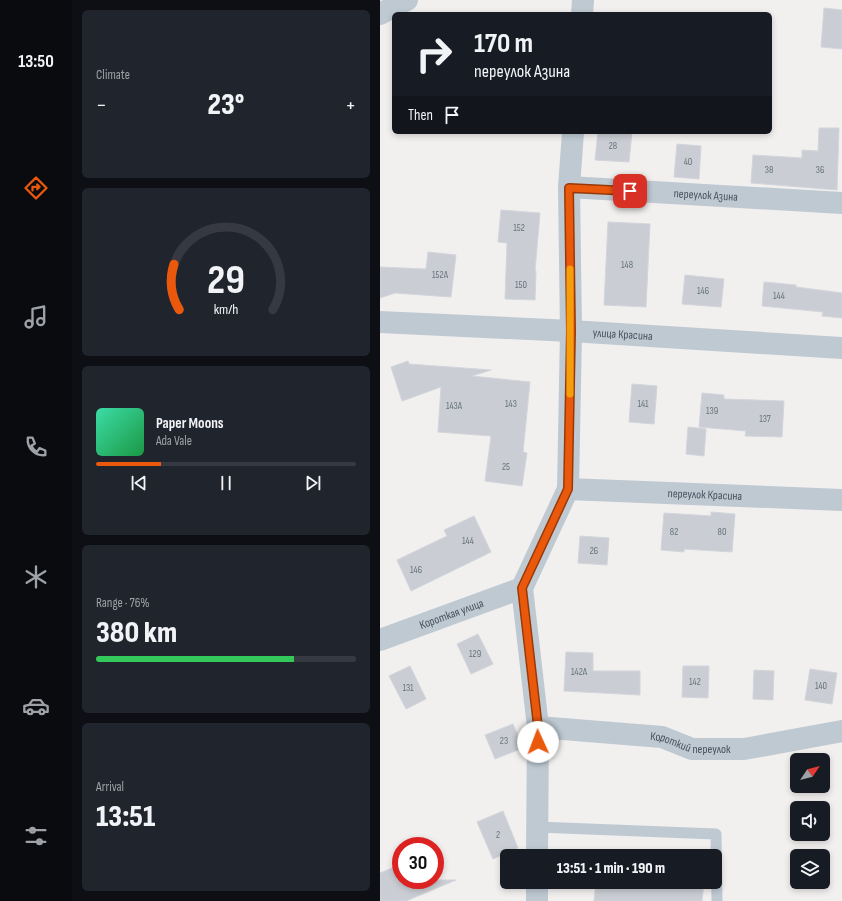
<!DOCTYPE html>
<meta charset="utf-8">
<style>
:root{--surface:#171b24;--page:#20242c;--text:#f1f3f6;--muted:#9ea1a6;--line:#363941;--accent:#ea580c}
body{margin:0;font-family:"Sofia Sans Condensed",sans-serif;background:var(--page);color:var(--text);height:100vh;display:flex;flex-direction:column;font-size:15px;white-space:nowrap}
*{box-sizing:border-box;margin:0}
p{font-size:13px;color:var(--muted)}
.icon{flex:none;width:22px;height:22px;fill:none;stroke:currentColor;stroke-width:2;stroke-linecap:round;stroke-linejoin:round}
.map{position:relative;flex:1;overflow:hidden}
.side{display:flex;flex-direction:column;gap:10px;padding:10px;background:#0d0f14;width:308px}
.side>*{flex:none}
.banner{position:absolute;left:12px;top:12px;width:380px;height:122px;border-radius:6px;box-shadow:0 2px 6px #0003;background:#171b24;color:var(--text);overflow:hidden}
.needle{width:26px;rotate:55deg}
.tools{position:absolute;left:410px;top:753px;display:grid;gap:8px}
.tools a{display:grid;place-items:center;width:40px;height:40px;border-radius:6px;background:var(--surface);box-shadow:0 2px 6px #0003;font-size:20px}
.speed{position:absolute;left:12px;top:837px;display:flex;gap:8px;font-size:20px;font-weight:700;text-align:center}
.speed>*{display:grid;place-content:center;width:52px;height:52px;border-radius:50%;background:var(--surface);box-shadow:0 2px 6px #0003;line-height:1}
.speed .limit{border:6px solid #d22;background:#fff;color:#111}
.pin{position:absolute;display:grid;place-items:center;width:34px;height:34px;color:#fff;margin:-17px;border-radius:8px;box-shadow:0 2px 6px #0006}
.me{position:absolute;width:44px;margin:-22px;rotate:358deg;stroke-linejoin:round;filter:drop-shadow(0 0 3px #0008)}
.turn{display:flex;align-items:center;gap:14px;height:84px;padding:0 16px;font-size:18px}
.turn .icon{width:52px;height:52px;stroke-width:2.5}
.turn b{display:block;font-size:28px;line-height:34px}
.then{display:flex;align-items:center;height:38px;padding:0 16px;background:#0003;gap:8px;font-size:15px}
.big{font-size:30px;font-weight:800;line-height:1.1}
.side .widget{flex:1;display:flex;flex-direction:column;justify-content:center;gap:6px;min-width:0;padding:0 14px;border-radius:6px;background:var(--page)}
.side .dial{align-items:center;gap:0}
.dial svg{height:104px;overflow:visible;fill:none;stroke:var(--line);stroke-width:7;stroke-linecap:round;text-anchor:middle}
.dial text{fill:var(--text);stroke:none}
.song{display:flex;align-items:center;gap:12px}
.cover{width:48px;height:48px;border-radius:6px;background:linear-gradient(135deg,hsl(160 70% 55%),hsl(140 70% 35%))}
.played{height:4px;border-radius:2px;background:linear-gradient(90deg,var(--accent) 25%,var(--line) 25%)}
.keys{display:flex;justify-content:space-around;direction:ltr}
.heat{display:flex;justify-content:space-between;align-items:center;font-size:22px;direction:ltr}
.charge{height:6px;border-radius:3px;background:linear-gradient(90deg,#34c759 76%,var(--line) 0)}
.trip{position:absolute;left:120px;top:849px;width:222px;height:40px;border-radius:6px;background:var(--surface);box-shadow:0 2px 6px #0003;font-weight:800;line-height:40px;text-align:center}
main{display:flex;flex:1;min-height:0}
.tab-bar{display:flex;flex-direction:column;width:72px;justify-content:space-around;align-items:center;background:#090b0e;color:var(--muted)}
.tab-bar .icon{width:28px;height:28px}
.tab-bar .active{color:var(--accent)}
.tab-bar b{font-size:18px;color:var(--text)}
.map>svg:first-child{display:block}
.building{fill:#caced4;stroke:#d2d5db}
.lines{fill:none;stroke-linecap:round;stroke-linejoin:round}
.lane{stroke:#bec9d2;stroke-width:11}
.street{stroke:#bec9d2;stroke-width:22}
.route-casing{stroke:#983908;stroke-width:10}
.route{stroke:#ea580c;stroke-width:7}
.slow{stroke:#f59e0b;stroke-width:7}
.labels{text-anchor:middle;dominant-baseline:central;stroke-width:3;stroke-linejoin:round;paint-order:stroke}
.number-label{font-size:10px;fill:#66717c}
.street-label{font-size:12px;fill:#45525e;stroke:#fff}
</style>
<main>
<nav class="tab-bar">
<b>13:50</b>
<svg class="icon active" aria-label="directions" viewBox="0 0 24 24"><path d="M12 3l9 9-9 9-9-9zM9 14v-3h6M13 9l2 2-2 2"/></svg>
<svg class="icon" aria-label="music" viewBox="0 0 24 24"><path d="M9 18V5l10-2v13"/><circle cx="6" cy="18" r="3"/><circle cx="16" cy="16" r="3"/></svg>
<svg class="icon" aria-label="phone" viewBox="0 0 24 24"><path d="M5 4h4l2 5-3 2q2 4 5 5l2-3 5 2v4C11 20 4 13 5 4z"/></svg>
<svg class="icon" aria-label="climate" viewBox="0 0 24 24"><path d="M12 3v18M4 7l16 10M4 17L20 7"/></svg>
<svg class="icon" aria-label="car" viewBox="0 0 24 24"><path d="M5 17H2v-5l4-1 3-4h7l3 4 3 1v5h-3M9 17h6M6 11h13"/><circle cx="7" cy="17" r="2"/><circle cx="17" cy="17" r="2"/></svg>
<svg class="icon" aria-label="filters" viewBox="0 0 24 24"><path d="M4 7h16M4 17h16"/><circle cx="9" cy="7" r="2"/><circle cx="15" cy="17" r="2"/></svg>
</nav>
<section class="side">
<div class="widget"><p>Climate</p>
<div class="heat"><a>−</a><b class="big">23°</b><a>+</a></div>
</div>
<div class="widget dial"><svg viewBox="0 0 100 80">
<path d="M14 69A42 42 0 1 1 86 69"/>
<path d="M14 69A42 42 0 0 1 10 34" stroke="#ea580c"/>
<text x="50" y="56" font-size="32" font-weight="700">29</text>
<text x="50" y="72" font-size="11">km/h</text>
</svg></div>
<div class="widget">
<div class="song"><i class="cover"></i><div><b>Paper Moons</b><p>Ada Vale</p></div></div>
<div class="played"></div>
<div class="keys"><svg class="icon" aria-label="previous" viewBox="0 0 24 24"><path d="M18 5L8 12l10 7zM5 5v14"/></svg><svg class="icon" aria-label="pause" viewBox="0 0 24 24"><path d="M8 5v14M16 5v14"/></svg><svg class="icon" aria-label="next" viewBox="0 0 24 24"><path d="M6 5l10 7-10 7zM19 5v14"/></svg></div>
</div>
<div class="widget"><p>Range · 76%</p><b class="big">380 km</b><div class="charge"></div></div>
<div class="widget"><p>Arrival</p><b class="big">13:51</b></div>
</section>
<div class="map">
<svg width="462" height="901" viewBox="0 0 462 901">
<rect width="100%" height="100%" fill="#f2efef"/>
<path class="building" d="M 444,8 L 462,10 L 462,49 L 441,47 Z
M 439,128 L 459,128 L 457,190 L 371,183 L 373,155 L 422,158 L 422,150 L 438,151 Z
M 218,132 L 252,132 L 249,162 L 215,160 Z
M 297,144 L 321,146 L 319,179 L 294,177 Z
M 121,210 L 160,213 L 155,271 L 156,271 L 155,300 L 125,299 L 127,243 L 118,242 Z
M 228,222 L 270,224 L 266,307 L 224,305 Z
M 48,252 L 76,255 L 71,297 L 15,293 L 0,298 L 0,267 L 46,269 Z
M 305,275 L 344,279 L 341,307 L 302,304 Z
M 384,282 L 416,285 L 416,287 L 462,293 L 462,318 L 442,316 L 443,312 L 382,306 Z
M 28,361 L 29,364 L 111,370 L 92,376 L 150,382 L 143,452 L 147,453 L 142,486 L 105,481 L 111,436 L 58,432 L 61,387 L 22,401 L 11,367 Z
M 252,384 L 277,386 L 274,424 L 249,422 Z
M 322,393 L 344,395 L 344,399 L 404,401 L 402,437 L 365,436 L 366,431 L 319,427 Z
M 308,427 L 326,429 L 324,456 L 306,454 Z
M 331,512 L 355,514 L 352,552 L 304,549 L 304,552 L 281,550 L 284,513 L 331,516 Z
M 94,516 L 111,552 L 31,591 L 17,560 L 67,536 L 64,530 Z
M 200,536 L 229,538 L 227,565 L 198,563 Z
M 98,634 L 113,664 L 91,674 L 77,644 Z
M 186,652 L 213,653 L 213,671 L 260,671 L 260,695 L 184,691 Z
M 30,666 L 46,699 L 26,709 L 9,676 Z
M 303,666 L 329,666 L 328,698 L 302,697 Z
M 430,669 L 457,673 L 452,704 L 425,700 Z
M 374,670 L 394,671 L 393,700 L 373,699 Z
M 133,724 L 143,748 L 115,759 L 105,735 Z
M 123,811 L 138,848 L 113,859 L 97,822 Z
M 219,851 L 271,856 L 218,856 Z
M 21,864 L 21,880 L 76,880 L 26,901 L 0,901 L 0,873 Z
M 216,882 L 324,882 L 322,901 L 214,901 Z"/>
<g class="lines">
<path class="lane" d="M 157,827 L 336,834 L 337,901"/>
<g class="street">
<path d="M 0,14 L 27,0"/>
<path d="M 202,14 L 203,0"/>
<path id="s1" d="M 189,187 L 462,203"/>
<path id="s2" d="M 0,322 L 191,331 L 462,348"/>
<path id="s3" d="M 188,489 L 462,500"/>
<path id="s4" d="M 0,640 L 142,588"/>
<path id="s5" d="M 158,727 L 282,737 L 312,749 L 364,749 L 462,731"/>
<path d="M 157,856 L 158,727 L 142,588 L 188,489 L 191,331 L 189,187 L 193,132"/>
<path d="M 157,901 L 157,882"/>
</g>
</g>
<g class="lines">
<g class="route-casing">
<path id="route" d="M 158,742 L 158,727 L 142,588 L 188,489 L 191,331 L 189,188 L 250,191"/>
</g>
<use href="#route" class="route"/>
<path class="slow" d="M 190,394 L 190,269"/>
</g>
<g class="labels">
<g class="number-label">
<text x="233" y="146">28</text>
<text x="308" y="162">40</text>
<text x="389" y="170">38</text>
<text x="440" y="170">36</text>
<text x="139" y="228">152</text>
<text x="247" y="265">148</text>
<text x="60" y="275">152А</text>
<text x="141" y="285">150</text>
<text x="323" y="291">146</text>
<text x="399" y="296">144</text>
<text x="131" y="404">143</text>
<text x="263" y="404">141</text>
<text x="74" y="406">143А</text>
<text x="332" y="411">139</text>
<text x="385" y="419">137</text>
<text x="126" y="467">25</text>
<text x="294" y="532">82</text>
<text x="342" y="532">80</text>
<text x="88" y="541">144</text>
<text x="214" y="551">26</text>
<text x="36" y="570">146</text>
<text x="95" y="654">129</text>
<text x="199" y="672">142А</text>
<text x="315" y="682">142</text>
<text x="441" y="686">140</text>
<text x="28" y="688">131</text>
<text x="124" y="741">23</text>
<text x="118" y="835">2</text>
</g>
<g class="street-label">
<text stroke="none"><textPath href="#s1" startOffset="137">переулок Азина</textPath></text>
<text stroke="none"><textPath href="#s2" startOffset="243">улица Красина</textPath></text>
<text stroke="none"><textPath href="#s3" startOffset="137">переулок Красина</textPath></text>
<text stroke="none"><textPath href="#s4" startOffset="76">Короткая улица</textPath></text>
<text stroke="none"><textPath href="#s5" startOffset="154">Короткий переулок</textPath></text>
</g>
</g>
</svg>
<div class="tools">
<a><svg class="needle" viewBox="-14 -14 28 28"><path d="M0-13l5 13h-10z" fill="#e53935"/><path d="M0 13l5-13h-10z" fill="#9ea1a6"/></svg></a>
<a><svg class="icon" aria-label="sound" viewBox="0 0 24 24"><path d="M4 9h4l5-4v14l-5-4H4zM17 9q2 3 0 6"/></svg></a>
<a><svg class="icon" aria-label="layers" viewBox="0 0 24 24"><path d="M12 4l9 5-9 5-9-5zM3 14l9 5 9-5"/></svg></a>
</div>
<div class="speed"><div class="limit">30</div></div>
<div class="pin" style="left:250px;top:191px;background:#d93025"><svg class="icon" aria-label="arrive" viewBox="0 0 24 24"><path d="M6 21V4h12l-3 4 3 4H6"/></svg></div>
<svg class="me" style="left:158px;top:742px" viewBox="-20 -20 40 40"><circle r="19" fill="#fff"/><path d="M0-13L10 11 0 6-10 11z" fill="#ea580c"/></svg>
<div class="trip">13:51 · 1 min · 190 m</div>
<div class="banner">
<div class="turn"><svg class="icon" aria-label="right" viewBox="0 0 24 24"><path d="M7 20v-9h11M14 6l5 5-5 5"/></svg><div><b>170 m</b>переулок Азина</div></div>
<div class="then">Then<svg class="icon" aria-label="arrive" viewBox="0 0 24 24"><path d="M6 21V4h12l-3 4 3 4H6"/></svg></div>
</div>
</div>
</main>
